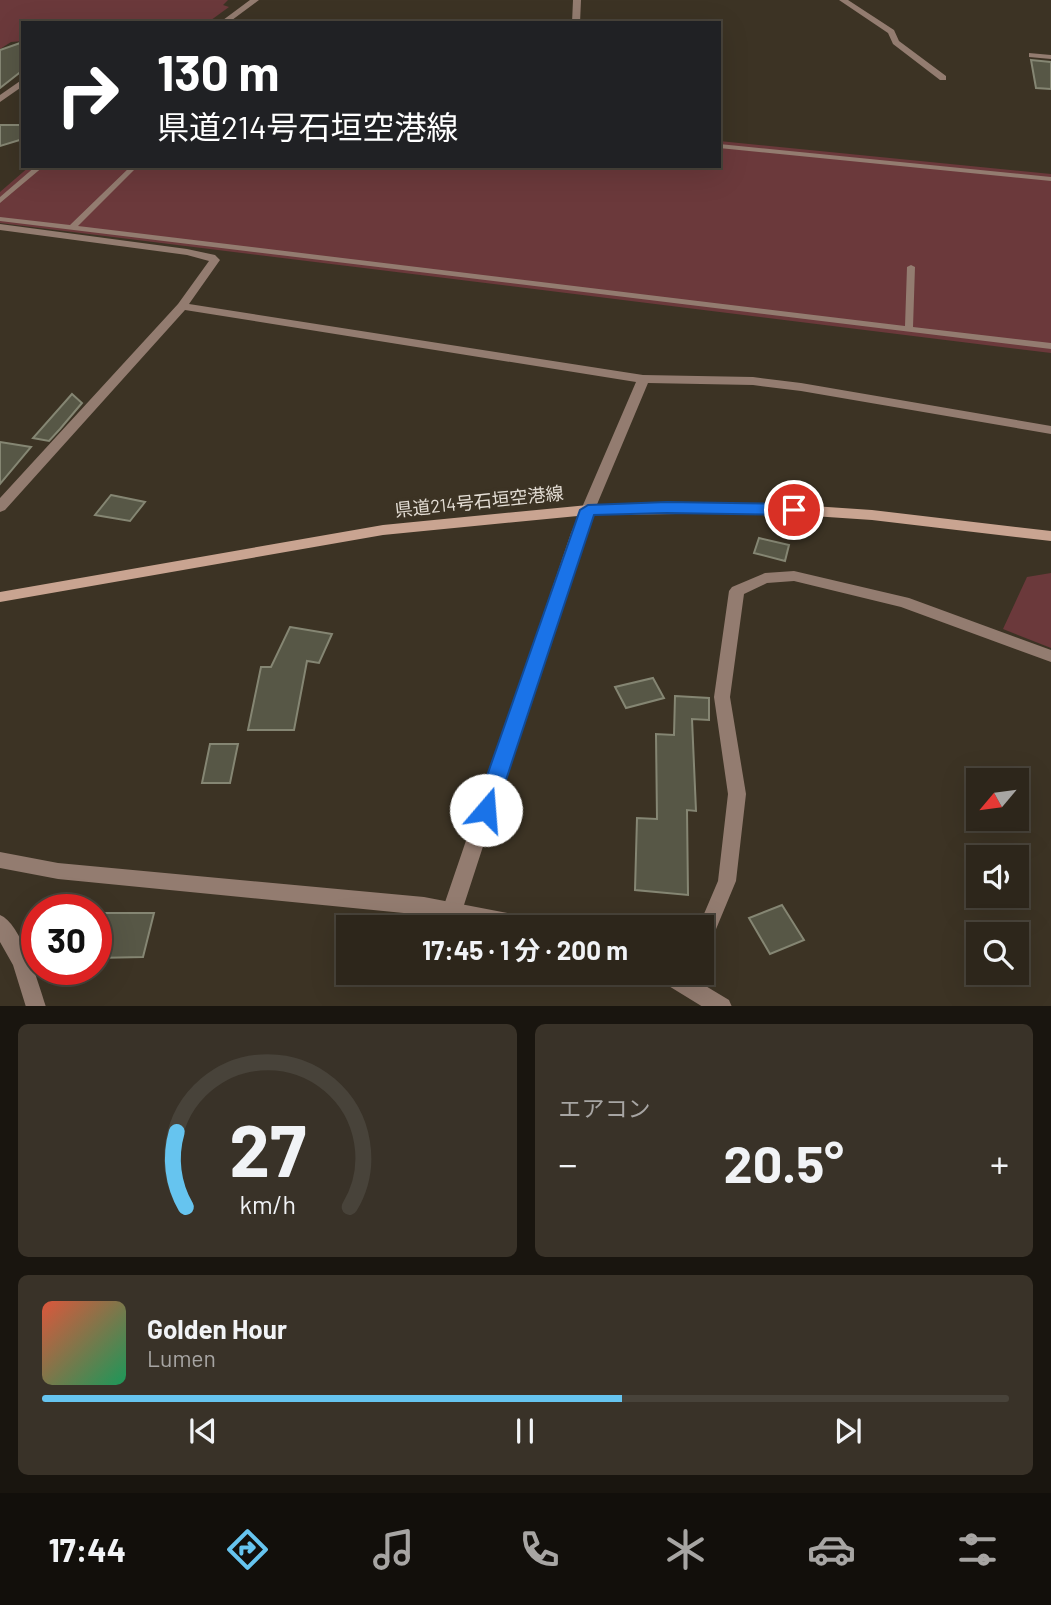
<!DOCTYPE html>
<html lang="ja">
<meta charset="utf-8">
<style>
:root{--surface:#2d261b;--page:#393228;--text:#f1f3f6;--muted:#a7a5a3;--line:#48433a;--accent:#66c4ef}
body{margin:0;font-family:Barlow,"Noto Sans JP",sans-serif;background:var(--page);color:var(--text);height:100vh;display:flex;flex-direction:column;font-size:26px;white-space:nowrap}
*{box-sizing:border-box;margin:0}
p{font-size:23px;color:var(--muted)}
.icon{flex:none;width:38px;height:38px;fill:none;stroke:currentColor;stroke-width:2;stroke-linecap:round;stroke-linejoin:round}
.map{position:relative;height:1006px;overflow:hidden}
.sheet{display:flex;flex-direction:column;gap:18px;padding:18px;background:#19150f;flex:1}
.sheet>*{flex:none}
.top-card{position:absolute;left:21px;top:21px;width:700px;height:147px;border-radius:0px;box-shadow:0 7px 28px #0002,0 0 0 2px var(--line);background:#202124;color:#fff;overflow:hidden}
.needle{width:46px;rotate:241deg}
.fabs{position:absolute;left:966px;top:768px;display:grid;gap:14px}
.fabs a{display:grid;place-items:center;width:63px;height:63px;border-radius:0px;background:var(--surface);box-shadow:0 7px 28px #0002,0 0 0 2px var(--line);font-size:35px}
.speed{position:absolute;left:21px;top:894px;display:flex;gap:14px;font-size:35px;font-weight:700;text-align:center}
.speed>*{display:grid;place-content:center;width:91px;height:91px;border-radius:50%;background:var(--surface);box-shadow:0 7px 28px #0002,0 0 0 2px var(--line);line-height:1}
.speed .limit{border:10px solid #d22;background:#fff;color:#111}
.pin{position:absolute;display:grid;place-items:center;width:60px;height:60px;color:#fff;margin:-30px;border:4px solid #fff;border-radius:50%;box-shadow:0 2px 7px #0007}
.me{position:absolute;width:77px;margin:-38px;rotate:18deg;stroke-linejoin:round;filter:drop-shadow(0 0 5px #0008)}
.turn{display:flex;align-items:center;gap:24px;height:147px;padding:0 21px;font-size:32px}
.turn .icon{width:91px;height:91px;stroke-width:2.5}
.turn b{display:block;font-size:49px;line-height:60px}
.big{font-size:52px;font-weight:700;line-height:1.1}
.sheet .card{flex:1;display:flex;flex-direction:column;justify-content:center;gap:10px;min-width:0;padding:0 24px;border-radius:10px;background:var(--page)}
.sheet .dial{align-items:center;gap:0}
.dial svg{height:182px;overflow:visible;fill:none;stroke:var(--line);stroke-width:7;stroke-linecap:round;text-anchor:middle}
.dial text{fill:var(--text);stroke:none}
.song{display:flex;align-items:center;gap:21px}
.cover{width:84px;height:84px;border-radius:10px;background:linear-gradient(135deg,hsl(10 70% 55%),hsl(150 70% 35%))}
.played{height:7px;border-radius:4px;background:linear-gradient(90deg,var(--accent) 60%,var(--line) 60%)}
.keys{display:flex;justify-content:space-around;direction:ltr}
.heat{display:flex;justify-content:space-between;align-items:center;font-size:38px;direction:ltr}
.sheet .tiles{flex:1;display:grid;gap:18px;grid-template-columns:1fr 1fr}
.card:last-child{grid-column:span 2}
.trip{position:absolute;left:336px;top:915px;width:378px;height:70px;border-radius:0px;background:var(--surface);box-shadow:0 7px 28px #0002,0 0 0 2px var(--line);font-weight:700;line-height:70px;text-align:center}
.tabs{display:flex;height:112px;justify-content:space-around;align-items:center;background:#120f0b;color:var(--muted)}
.tabs .icon{width:49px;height:49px}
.tabs .current{color:var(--accent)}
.tabs b{font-size:32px;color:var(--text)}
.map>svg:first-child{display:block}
.green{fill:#6b393b}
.building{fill:#575746;stroke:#858673;stroke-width:2}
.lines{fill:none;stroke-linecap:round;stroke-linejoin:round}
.service{fill:#937c70;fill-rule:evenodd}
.minor{fill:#937c70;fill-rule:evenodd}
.tertiary{fill:#937c70;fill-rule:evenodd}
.secondary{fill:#c9a491;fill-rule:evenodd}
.route{fill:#1a73e8;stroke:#114b97;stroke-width:2}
.labels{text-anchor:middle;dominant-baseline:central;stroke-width:7;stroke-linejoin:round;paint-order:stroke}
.street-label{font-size:18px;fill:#e3ddd4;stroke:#3c3324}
</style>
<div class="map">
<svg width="1051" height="1007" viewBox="0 0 1051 1007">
<rect width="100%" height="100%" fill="#3c3324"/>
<path class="green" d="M 0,0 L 228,0 L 223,5 L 229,7 L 207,23 L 23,23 L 23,41 L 11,42 L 0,49 Z
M 719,141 L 1051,174 L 1051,353 L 0,223 L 0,192 L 30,166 L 719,166 Z
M 1051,573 L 1051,648 L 1003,629 L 1027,577 Z"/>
<path class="building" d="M 23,42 L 23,70 L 0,88 L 0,50 Z
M 1031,60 L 1051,62 L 1051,89 L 1036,88 Z
M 0,125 L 23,125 L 23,139 L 0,146 Z
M 72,394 L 82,403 L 60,429 L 49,441 L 33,438 Z
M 0,442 L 31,447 L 0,484 Z
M 111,495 L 145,502 L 130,521 L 95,515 Z
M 759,538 L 789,545 L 785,561 L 754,553 Z
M 290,627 L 332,634 L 319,663 L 307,661 L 294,730 L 248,730 L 261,667 L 271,667 Z
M 653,678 L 664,698 L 626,708 L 615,687 Z
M 675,696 L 709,698 L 709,720 L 692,719 L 696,811 L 687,810 L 688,895 L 635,890 L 637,818 L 657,819 L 656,734 L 674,735 Z
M 210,744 L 238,744 L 230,783 L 202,783 Z
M 782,905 L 804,940 L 770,954 L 749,918 Z
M 96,913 L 154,913 L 143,957 L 96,958 Z"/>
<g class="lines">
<path class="service" d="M 719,144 L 1051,177 L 1051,181 L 719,148 Z
M 36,166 L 44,166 L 0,203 L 0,197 Z
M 131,166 L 138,166 L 78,226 L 905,326 L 907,267 L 911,265 L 915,267 L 913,327 L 1051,343 L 1051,349 L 0,221 L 0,217 L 70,225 Z"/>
<path class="minor" d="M 250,0 L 259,0 L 228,23 L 219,23 Z
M 839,0 L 848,0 L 894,30 L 899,41 L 946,76 L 946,80 L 940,80 L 893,44 L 888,33 Z
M 1029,53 L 1051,55 L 1051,59 L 1029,57 Z
M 0,224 L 187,249 L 215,255 L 220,260 L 189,304 L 643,375 L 753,377 L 801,383 L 1051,426 L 1051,434 L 801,391 L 753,385 L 648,383 L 585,533 L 462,911 L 459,917 L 452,920 L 445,917 L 442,911 L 571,533 L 636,382 L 185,310 L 5,510 L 0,512 L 0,498 L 178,304 L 209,261 L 187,255 L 0,230 Z
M 794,571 L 909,598 L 1051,650 L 1051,662 L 901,607 L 794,581 L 767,583 L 744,594 L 730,697 L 746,794 L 736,881 L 709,946 L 702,949 L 702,928 L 698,928 L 718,881 L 728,794 L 714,697 L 729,591 L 732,587 L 765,573 Z"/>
<path class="tertiary" d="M 573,0 L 581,0 L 580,23 L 572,23 Z
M 23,79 L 23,86 L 0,102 L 0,95 Z
M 0,852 L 58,863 L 424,897 L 538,919 L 545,922 L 548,928 L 490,928 L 424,915 L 58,879 L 0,868 Z
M 0,915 C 21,923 39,985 46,1007 L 26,1007 L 13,965 L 0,942 Z
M 656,973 L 684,973 L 729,1000 L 732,1007 L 703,1007 L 659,980 Z"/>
<path class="secondary" d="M 768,503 L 872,510 L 1051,531 L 1051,541 L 872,520 L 768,513 L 588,515 L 383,535 L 0,602 L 0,592 L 383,525 L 588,505 Z"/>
</g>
<path class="route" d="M 667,502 L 794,504 L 802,510 L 794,515 L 667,513 L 594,515 L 496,810 L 493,817 L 486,819 L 478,817 L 475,810 L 580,510 L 588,505 Z"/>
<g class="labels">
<g class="street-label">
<text transform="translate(479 501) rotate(-6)">県道214号石垣空港線</text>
</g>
</g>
</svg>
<div class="fabs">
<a><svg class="needle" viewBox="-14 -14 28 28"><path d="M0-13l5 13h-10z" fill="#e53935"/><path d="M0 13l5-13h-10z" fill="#a7a5a3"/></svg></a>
<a><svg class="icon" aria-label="sound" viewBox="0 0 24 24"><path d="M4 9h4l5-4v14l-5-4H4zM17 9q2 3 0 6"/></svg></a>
<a><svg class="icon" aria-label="search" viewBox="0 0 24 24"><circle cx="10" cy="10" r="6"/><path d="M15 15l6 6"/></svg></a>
</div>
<div class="speed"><div class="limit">30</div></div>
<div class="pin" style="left:794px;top:510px;background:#d93025"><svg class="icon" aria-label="arrive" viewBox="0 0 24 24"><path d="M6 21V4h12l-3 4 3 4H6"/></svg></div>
<svg class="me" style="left:486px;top:810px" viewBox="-20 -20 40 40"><circle r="19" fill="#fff"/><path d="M0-13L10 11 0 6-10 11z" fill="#1a73e8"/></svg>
<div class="trip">17:45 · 1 分 · 200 m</div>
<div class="top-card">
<div class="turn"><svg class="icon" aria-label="right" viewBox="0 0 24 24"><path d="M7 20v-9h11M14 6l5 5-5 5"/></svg><div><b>130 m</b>県道214号石垣空港線</div></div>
</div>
</div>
<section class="sheet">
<div class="tiles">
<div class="card dial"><svg viewBox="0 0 100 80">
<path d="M14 69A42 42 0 1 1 86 69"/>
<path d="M14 69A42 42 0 0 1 10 36" stroke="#66c4ef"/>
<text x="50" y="56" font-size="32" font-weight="700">27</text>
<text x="50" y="72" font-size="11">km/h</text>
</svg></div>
<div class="card"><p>エアコン</p>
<div class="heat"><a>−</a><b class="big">20.5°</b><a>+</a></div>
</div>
<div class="card">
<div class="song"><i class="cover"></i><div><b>Golden Hour</b><p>Lumen</p></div></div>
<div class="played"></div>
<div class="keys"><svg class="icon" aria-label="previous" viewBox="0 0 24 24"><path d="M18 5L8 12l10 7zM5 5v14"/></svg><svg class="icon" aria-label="pause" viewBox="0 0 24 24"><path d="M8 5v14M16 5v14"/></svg><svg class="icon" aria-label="next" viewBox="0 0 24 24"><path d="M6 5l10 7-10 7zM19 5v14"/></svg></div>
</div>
</div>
</section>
<nav class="tabs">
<b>17:44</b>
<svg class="icon current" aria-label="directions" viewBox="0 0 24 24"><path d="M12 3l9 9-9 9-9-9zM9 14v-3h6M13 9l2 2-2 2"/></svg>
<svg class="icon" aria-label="music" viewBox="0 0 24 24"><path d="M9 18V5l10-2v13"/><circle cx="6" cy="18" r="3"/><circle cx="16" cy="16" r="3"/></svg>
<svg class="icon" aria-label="phone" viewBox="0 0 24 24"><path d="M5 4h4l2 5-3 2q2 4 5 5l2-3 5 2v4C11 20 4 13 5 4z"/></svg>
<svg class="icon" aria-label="climate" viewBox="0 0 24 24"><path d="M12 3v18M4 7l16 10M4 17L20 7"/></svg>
<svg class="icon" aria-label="car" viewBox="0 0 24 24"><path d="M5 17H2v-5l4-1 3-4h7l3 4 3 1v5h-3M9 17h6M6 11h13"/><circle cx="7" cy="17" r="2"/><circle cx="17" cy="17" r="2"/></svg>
<svg class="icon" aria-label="filters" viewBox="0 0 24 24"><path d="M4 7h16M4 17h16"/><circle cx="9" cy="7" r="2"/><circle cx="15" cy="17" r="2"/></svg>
</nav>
